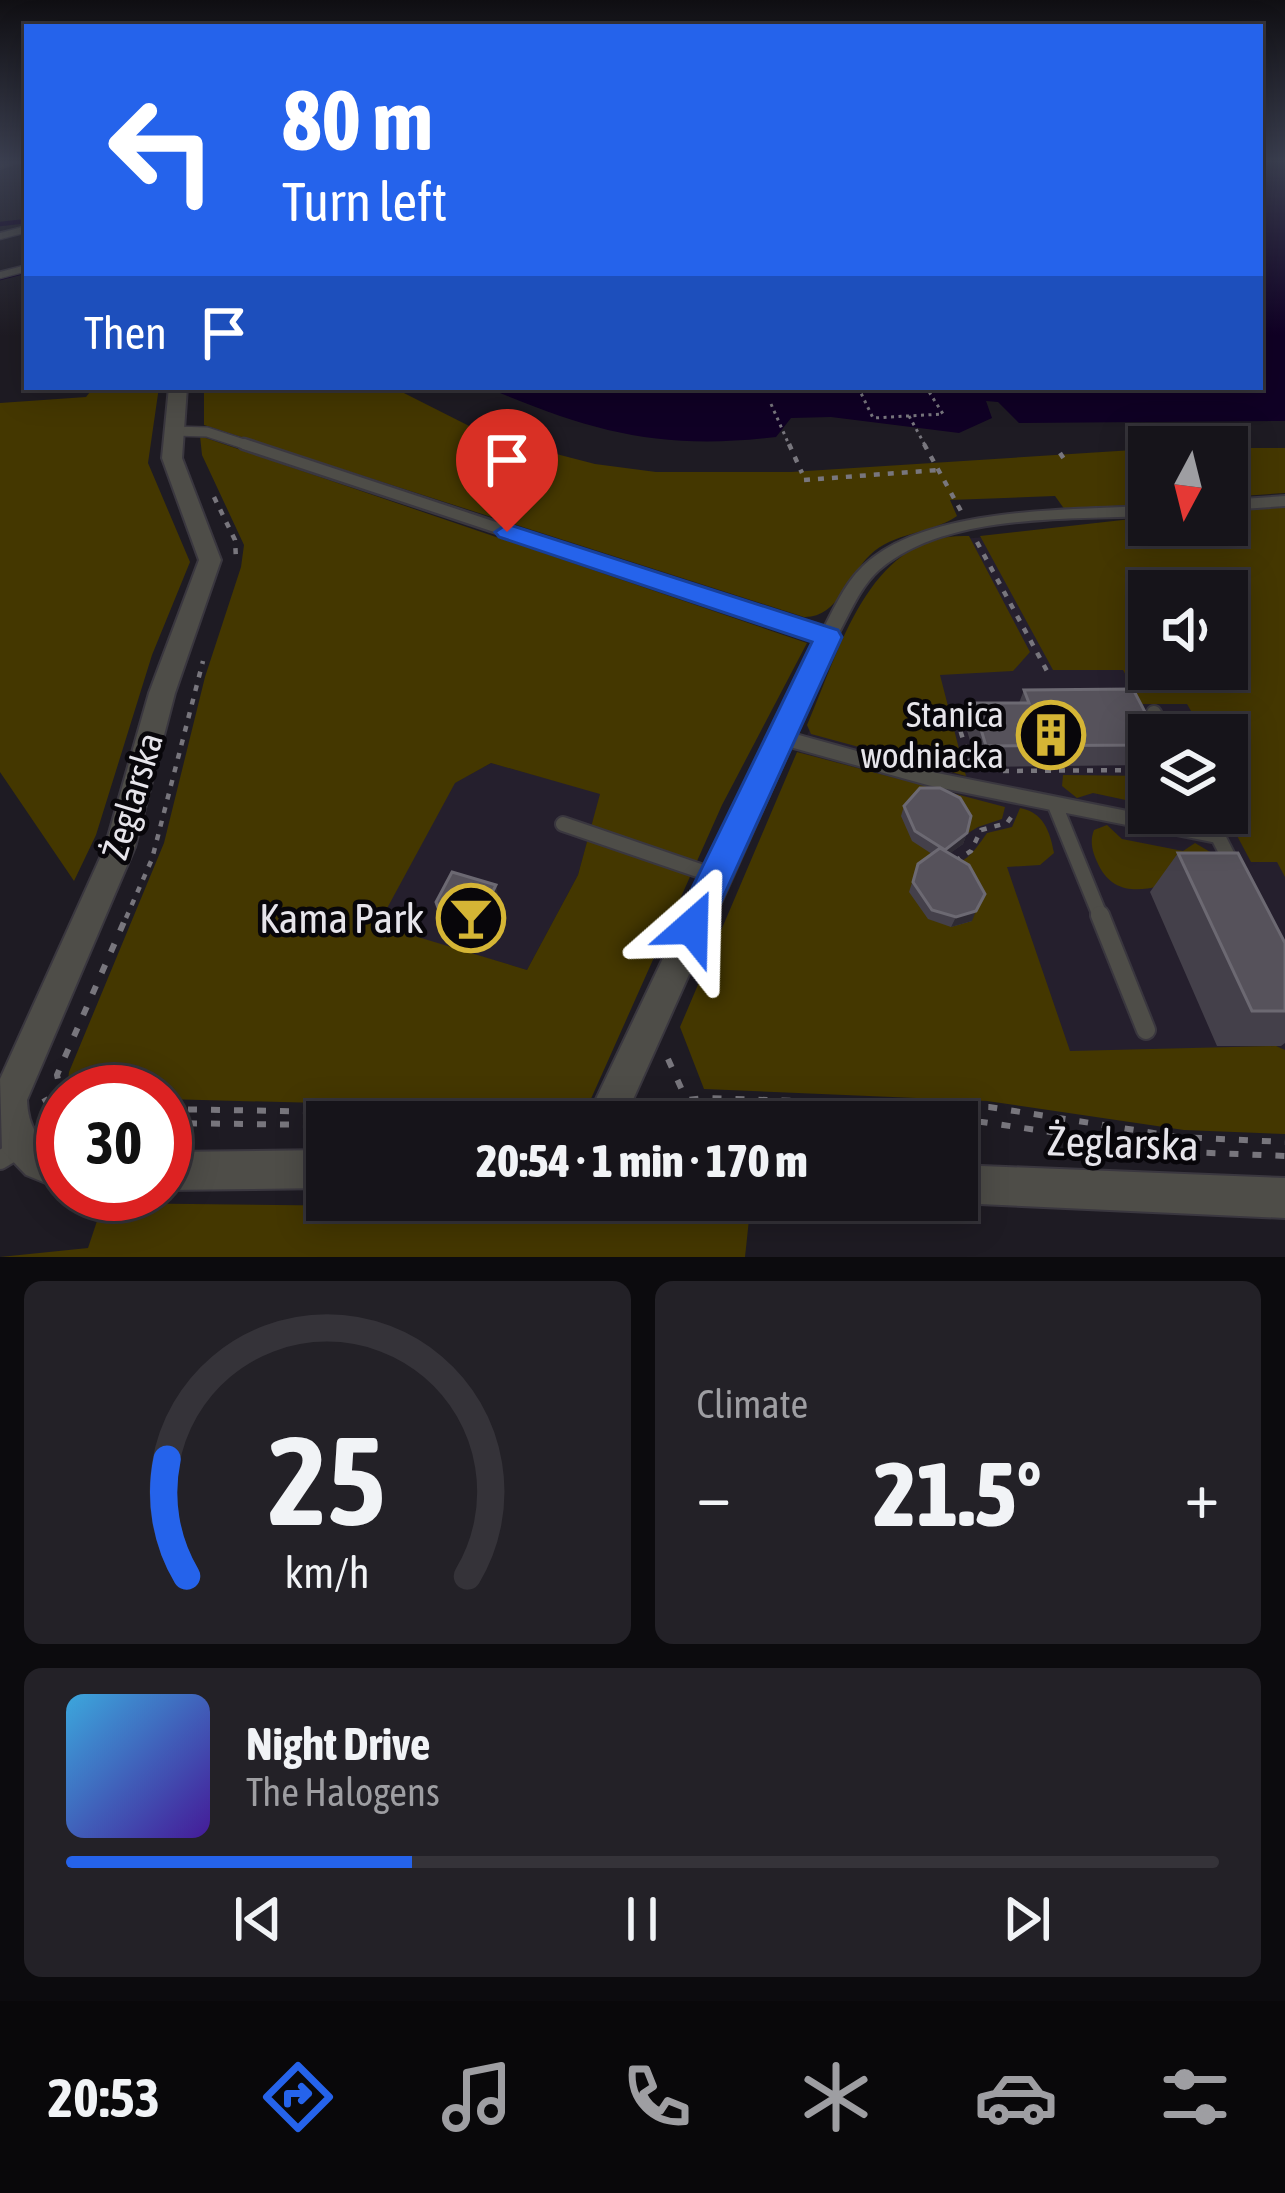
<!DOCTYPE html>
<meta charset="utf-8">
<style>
:root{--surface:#16141a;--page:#232127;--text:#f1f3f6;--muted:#9e9ea2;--line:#353339;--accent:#2563eb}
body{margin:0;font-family:"Asap Condensed",sans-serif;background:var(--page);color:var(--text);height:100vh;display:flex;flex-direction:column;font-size:45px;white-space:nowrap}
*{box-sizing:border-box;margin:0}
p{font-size:39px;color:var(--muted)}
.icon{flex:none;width:66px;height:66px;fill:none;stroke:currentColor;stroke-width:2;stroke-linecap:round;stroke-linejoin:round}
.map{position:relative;height:1257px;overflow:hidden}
.panel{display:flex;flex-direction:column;gap:24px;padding:24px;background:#0c0b0e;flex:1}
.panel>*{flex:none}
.hud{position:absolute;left:24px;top:24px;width:1239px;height:366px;border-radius:0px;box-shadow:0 6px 30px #0003,0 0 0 3px var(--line);background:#2563eb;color:#fff;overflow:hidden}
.needle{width:78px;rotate:187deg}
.fabs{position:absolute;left:1128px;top:426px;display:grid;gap:24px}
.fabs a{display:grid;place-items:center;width:120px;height:120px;border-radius:0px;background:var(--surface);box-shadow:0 6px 30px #0003,0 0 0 3px var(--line);font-size:60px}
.speed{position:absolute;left:36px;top:1065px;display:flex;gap:24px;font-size:60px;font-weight:700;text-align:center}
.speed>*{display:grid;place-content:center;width:156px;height:156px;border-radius:50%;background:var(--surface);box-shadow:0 6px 30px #0003,0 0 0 3px var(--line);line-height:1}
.speed .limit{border:18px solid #d22;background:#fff;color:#111}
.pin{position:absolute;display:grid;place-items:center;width:102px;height:102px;color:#fff;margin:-123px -51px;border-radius:50% 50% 50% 0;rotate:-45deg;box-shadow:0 0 12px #0007}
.pin .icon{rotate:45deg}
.me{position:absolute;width:132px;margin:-66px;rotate:25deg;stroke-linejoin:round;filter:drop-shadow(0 0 9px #0008)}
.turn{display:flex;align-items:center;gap:42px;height:252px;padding:0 60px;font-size:54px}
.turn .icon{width:156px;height:156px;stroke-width:2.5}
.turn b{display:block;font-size:84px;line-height:102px}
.then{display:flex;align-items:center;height:114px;padding:0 60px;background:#0003;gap:24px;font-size:45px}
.big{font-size:90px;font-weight:800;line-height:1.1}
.panel .widget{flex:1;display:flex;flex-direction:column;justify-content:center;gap:18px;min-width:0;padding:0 42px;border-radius:18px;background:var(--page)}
.panel .dial{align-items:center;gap:0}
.dial svg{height:312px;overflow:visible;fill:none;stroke:var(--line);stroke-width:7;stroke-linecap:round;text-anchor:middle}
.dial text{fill:var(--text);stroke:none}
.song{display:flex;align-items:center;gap:36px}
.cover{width:144px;height:144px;border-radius:18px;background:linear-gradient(135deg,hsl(200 70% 55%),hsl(260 70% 35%))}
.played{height:12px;border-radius:6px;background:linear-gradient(90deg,var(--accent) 30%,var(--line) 30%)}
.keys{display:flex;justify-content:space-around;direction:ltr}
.heat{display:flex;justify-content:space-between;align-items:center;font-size:66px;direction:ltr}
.panel .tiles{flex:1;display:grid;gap:24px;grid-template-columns:1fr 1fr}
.widget:last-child{grid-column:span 2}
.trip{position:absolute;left:306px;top:1101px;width:672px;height:120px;border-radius:0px;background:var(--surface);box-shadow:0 6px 30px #0003,0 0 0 3px var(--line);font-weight:800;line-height:120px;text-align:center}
.tab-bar{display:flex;height:192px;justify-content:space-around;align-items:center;background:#09080a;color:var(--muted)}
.tab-bar .icon{width:84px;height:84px}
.tab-bar .current{color:var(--accent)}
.tab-bar b{font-size:54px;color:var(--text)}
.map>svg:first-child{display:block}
.built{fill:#251f2d}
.green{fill:#443700;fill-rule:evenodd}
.water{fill:#100025}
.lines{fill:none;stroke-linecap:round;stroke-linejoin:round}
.stream{stroke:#100025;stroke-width:4.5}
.service-far4-casing{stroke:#3a373f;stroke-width:9}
.service-far3-casing{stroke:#3a373f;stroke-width:12}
.service-far2-casing{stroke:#3a373f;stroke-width:15}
.service-far1-casing{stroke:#3a373f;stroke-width:18}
.service-casing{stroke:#3a373f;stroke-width:22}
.pedestrian-casing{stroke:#3a373f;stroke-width:4}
.minor-casing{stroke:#3a373f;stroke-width:4}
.path-far2{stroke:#78767d;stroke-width:3;stroke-dasharray:3 4.5;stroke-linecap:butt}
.path-far1{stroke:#78767d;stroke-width:4.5;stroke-dasharray:6 8;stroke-linecap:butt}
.path{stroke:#78767d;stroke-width:6;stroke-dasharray:9 14;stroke-linecap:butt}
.service-far4{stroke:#4e4d48;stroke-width:6}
.service-far3{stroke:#4e4d48;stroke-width:9}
.service-far2{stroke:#4e4d48;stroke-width:10}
.service-far1{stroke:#4e4d48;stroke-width:14}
.service{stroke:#4e4d48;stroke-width:18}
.pedestrian{fill:#4e4d48;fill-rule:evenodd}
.minor{fill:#4e4d48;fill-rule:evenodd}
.wall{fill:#44404a}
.shaded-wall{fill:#2e2a33}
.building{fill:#56525b;stroke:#6c6972;stroke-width:3}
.route{fill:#2563eb;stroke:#184099;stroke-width:3}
.labels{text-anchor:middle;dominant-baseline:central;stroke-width:9;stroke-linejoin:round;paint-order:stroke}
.poi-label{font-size:36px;fill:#e6e4ea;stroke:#08060a;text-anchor:end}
.street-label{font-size:36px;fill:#e6e4ea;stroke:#08060a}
.near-poi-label{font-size:42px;fill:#e6e4ea;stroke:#08060a;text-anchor:end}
.near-street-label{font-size:42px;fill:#e6e4ea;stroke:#08060a}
</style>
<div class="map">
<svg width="1285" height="1257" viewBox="0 0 1285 1257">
<rect width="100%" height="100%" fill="#1e1b23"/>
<path class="built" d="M 1106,526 L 1149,669 L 1224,735 L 1149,735 L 1149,813 L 1227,813 L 1227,740 L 1285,843 L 1285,1080 L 689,1011 L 865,600 L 951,540 Z
M 491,763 L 601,793 L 578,875 L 527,970 L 377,926 L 454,783 Z"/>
<path class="green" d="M 94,387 L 159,387 L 148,463 L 190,562 L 152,655 L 96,835 L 74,881 L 0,772 L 0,403 L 86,397 Z
M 204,387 L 392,387 L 491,437 L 595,464 L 656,472 L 791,472 L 1149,449 L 1149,503 L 1065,510 L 1055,496 L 950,500 L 957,516 C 931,534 893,532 870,555 C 848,576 838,618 804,617 L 204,425 Z
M 200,436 L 807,643 L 722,805 L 586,1110 L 165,1099 L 165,1092 L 67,1089 L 69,1072 L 164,843 L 205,677 L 241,567 L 244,545 L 202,455 ZM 491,763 L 600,794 L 578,875 L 527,970 L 378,925 L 455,783 Z
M 1227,448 L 1285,448 L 1285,493 L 1227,497 Z
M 1285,507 L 1285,877 L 1277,862 L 1251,862 L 1226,815 L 1249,814 L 1227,774 L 1227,735 L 1205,735 L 1187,704 L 1142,704 L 1123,670 L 1053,670 L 980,536 L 1149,517 L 1149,525 L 1227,525 L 1227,511 ZM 1149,591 L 1227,591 L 1227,669 L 1149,669 Z
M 969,536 L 1030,652 L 1013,671 L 940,675 L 966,776 L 811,734 L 807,725 C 840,651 868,532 969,536 Z
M 797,752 L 1005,807 L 1002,819 L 978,827 L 924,860 L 922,867 C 963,864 964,866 987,833 L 1012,827 L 1020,808 C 1043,812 1050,831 1054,853 L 1040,865 L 1007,867 L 1070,1051 L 1276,1046 L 1285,1050 L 1285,1134 L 1184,1130 L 987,1101 L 704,1089 L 680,1027 Z
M 1063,775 L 1149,776 L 1149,805 L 1093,793 L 1077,798 L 1062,786 Z
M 1107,825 L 1122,839 L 1183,851 L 1195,843 L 1222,859 C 1188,874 1124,915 1099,866 C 1093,854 1089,843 1094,830 Z
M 103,1203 L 750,1210 L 745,1257 L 0,1257 L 88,1248 Z"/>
<path class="water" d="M 1260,160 L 1285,160 L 1285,421 L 1019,423 L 998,402 L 986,401 L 992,418 L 959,433 L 831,417 L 791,418 L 776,437 C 662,451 591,432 486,387 L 1260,387 Z"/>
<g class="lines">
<path class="stream" d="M 0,224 L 27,221
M 0,278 L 27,271"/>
<g class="service-far4-casing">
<path id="service-far4" d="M 0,236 L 27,229
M 0,275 L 27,268"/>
</g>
<g class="service-far3-casing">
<path id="service-far3" d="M 174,431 L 207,432 L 253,447"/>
</g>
<g class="service-far2-casing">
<path id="service-far2" d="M 244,444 L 828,637"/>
</g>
<g class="service-far1-casing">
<path id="service-far1" d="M 1154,713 L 1166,735
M 780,737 L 932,779 L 1217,836
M 1055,805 L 1101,918
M 1206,813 L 1232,864
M 563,824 L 715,876"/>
</g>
<g class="service-casing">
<path id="service" d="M 1100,915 L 1146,1030
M 0,1160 L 20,1148"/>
</g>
<g class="pedestrian-casing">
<path id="pedestrian" d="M 1285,496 L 1285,506 L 1227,510 L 1227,500 Z
M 1149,506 L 1149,516 C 1066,520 945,513 879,570 C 858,589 848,618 834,642 L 828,643 L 819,637 C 832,613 843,585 863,566 C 925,507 1067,510 1149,506 Z"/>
</g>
<g class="minor-casing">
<path id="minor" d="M 0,160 L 23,160 L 0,168 Z
M 169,387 L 187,387 L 182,458 L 221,560 L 175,693 L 135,847 L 27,1100 C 28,1126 38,1143 63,1152 L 63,1190 L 26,1175 L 2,1150 L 0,1079 L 105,847 L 149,693 L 199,560 L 162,458 Z
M 828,629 L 840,637 L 623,1122 L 585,1122 L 816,637 Z
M 327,1150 L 327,1188 L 165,1190 L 165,1152 Z
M 957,1165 L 1285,1178 L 1285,1218 L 957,1203 L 949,1200 L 957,1200 Z"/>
</g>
<path class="path-far2" d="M 858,387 L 873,418 L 943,414 L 926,387
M 771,404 L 790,447
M 909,416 L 926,447
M 492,441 L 498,436"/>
<path class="path-far1" d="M 789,444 L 802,473
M 924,444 L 961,511
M 1060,453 L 1064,459
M 804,480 L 938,470
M 214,497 L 235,540 L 236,559
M 977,542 L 1047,671
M 952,705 L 972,767
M 1003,771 L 1149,770
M 955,861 L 971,851 L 981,830 L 1007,823 L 1012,816
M 126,918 L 152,859 L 203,661"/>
<path class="path" d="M 668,1059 L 692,1112 L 982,1122 L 1188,1152 L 1285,1156
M 44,1098 L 55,1116 L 63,1119
M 63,1101 L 57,1075 L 127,915
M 644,1106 L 703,1098 L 989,1107 L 1179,1137 L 1285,1142
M 165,1109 L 573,1116
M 638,1120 L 692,1112
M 165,1123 L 327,1125"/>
<use href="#service-far4" class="service-far4"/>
<use href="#service-far3" class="service-far3"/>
<use href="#service-far2" class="service-far2"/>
<use href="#service-far1" class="service-far1"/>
<use href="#service" class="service"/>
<use href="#pedestrian" class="pedestrian"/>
<use href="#minor" class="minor"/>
</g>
<path class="wall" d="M 1024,690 L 1149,735 L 1149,765 L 978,767 L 965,724 L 973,703 L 1019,703 Z
M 904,806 L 967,833 L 963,844 L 950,853 L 972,921 L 951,927 L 928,919 L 909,892 L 918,864 L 932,854 L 912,841 L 901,816 Z
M 1178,853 L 1285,943 L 1285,1043 L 1281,1046 L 1217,1046 L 1150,892 Z
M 436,902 L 500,905 L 486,935 L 467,944 L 447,938 Z"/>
<path class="shaded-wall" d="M 967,833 L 963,844 L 941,860 L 945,850 Z
M 496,885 L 500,905 L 486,935 L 467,944 L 462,925 Z
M 976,911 L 972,921 L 951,927 L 956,917 Z"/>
<path class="building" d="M 1133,689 L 1157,735 L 1149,735 L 1149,745 L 986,746 L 973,703 L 1029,703 L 1024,690 Z
M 920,788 L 940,788 L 960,798 L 971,816 L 967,833 L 945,850 L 915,831 L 904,806 Z
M 940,848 L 969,865 L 985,894 L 976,911 L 956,917 L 932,910 L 913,882 L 918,864 Z
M 1178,853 L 1238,853 L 1285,943 L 1285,1011 L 1252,1011 Z
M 452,872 L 496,885 L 481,916 L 462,925 L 442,919 L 436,902 Z"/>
<linearGradient id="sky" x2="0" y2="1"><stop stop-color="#100f13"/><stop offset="0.48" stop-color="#3b3f50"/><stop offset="1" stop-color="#3b3f50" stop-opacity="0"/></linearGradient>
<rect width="1285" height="336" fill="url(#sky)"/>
<path class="route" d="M 507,524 L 838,630 L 842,637 L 704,939 L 692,944 L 679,939 L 673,927 L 812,642 L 499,537 L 495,532 Z"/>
<defs>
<g id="building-ring" transform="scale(3.45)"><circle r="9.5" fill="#08060a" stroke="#d5b535" stroke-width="1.5"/><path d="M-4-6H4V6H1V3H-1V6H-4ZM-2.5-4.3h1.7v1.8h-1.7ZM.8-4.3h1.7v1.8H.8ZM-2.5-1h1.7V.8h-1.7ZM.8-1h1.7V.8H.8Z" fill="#d5b535"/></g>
<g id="bar-ring" transform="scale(3.45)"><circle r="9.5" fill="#08060a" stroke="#d5b535" stroke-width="1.5"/><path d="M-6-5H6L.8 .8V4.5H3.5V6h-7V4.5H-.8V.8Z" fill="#d5b535"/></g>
</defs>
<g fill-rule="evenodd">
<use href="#building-ring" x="1051" y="735"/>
<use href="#bar-ring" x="471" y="918"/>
</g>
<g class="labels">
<g class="poi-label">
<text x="1004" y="714">Stanica<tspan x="1004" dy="41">wodniacka</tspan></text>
</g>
<g class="street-label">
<text transform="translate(132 796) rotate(-73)">Żeglarska</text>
</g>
<g class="near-poi-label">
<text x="424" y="918">Kama Park</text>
</g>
<g class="near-street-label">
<text transform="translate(1123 1143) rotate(2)">Żeglarska</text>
</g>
</g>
</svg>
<div class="fabs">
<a><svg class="needle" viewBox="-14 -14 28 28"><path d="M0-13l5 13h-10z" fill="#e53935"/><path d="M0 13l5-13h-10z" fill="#9e9ea2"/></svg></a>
<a><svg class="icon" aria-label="sound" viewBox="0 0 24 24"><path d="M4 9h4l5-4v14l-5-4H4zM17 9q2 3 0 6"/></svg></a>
<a><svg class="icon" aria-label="layers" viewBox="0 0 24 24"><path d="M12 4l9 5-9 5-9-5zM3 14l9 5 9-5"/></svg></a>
</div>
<div class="speed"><div class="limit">30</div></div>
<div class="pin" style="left:507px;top:532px;background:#d93025"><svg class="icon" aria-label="arrive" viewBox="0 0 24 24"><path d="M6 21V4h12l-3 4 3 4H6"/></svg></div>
<svg class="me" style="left:692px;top:927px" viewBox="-20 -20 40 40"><path d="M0-17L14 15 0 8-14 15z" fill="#2563eb" stroke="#fff" stroke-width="4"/></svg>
<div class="trip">20:54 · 1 min · 170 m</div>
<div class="hud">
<div class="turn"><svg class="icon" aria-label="left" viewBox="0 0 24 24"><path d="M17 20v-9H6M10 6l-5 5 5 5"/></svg><div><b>80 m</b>Turn left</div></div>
<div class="then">Then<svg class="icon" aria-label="arrive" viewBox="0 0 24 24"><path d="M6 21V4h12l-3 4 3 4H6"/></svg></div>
</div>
</div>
<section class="panel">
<div class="tiles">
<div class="widget dial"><svg viewBox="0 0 100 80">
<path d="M14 69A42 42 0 1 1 86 69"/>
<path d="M14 69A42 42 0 0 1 9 39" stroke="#2563eb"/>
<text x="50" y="56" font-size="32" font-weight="700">25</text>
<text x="50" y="72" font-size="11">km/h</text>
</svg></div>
<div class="widget"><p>Climate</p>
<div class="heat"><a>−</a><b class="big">21.5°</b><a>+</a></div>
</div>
<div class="widget">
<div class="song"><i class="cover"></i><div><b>Night Drive</b><p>The Halogens</p></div></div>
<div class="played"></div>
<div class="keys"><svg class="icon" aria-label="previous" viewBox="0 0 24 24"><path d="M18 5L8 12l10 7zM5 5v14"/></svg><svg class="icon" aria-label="pause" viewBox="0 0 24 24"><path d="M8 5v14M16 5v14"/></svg><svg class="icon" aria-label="next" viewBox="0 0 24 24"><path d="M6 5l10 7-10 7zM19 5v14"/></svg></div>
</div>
</div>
</section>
<nav class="tab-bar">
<b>20:53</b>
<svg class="icon current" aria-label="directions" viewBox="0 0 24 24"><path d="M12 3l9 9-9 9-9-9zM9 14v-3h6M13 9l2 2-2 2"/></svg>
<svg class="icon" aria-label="music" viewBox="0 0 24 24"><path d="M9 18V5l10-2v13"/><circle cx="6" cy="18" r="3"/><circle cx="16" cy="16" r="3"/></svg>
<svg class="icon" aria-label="phone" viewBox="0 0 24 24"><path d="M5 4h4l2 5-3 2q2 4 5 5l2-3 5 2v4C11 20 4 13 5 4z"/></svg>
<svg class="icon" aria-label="climate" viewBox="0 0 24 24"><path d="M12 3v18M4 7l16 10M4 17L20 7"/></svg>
<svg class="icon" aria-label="car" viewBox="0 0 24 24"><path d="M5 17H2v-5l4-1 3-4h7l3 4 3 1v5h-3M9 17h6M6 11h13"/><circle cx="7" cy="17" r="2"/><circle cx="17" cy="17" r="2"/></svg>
<svg class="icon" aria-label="filters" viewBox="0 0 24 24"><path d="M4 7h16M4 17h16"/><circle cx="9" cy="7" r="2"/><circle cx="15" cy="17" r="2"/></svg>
</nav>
